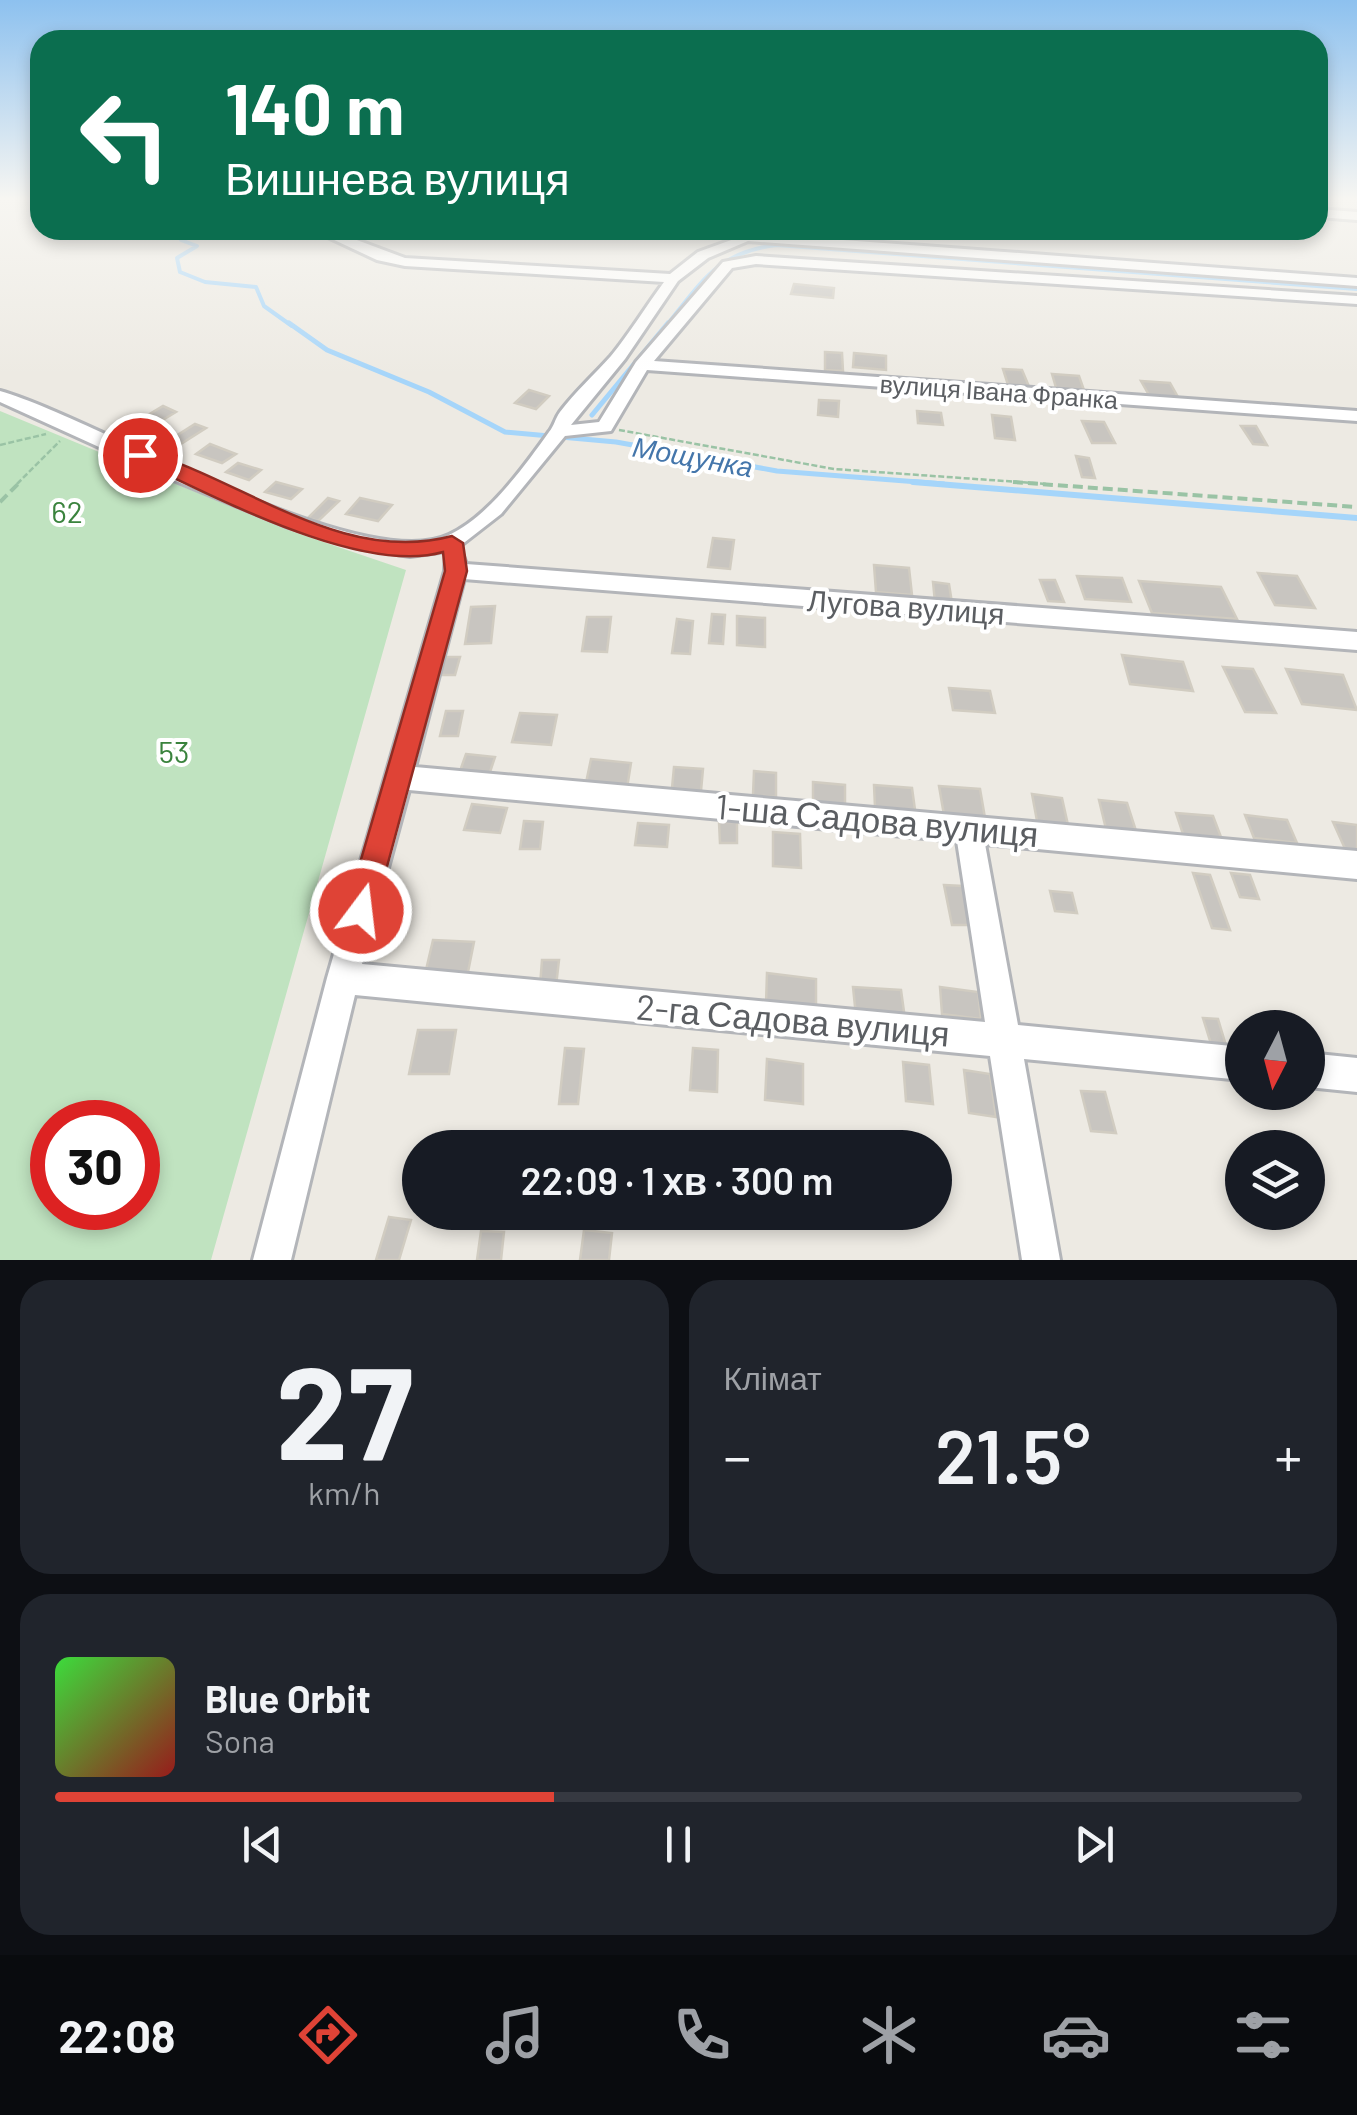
<!DOCTYPE html>
<html lang="uk">
<meta charset="utf-8">
<style>
:root{--surface:#171b24;--page:#20242c;--text:#f1f3f6;--muted:#9ea1a6;--line:#363941;--accent:#df4336}
body{margin:0;font-family:Barlow,sans-serif;background:var(--page);color:var(--text);height:100vh;display:flex;flex-direction:column;font-size:38px;white-space:nowrap}
*{box-sizing:border-box;margin:0}
p{font-size:32px;color:var(--muted)}
.icon{flex:none;width:55px;height:55px;fill:none;stroke:currentColor;stroke-width:2;stroke-linecap:round;stroke-linejoin:round}
.map{position:relative;height:1260px;overflow:hidden}
.sheet{display:flex;flex-direction:column;gap:20px;padding:20px;background:#0d0f14;flex:1}
.sheet>*{flex:none}
.guide{position:absolute;left:30px;top:30px;width:1298px;height:210px;border-radius:30px;box-shadow:0 5px 15px #0003;background:#0b6e4f;color:#fff;overflow:hidden}
.needle{width:65px;rotate:186deg}
.buttons{position:absolute;left:1225px;top:1010px;display:grid;gap:20px}
.buttons a{display:grid;place-items:center;width:100px;height:100px;border-radius:50%;background:var(--surface);box-shadow:0 5px 15px #0003;font-size:50px}
.speed{position:absolute;left:30px;top:1100px;display:flex;gap:20px;font-size:50px;font-weight:700;text-align:center}
.speed>*{display:grid;place-content:center;width:130px;height:130px;border-radius:50%;background:var(--surface);box-shadow:0 5px 15px #0003;line-height:1}
.speed .limit{border:15px solid #d22;background:#fff;color:#111}
.pin{position:absolute;display:grid;place-items:center;width:85px;height:85px;color:#fff;margin:-42px;border:5px solid #fff;border-radius:50%;box-shadow:0 2px 10px #0007}
.me{position:absolute;width:110px;margin:-55px;rotate:15deg;stroke-linejoin:round;filter:drop-shadow(0 0 8px #0008)}
.turn{display:flex;align-items:center;gap:35px;height:210px;padding:0 30px;font-size:45px}
.turn .icon{width:130px;height:130px;stroke-width:2.5}
.turn b{display:block;font-size:70px;line-height:85px}
.big{font-size:75px;font-weight:600;line-height:1.1}
.sheet .tile{flex:1;display:flex;flex-direction:column;justify-content:center;gap:15px;min-width:0;padding:0 35px;border-radius:30px;background:var(--page)}
.sheet .dial{align-items:center;gap:0}
.dial b{font-size:130px;line-height:1}
.song{display:flex;align-items:center;gap:30px}
.cover{width:120px;height:120px;border-radius:15px;background:linear-gradient(135deg,hsl(120 70% 55%),hsl(0 70% 35%))}
.played{height:10px;border-radius:5px;background:linear-gradient(90deg,var(--accent) 40%,var(--line) 40%)}
.keys{display:flex;justify-content:space-around;direction:ltr}
.heat{display:flex;justify-content:space-between;align-items:center;font-size:55px;direction:ltr}
.sheet .tiles{flex:1;display:grid;gap:20px;grid-template-columns:1fr 1fr}
.tile:last-child{grid-column:span 2}
.trip{position:absolute;left:402px;top:1130px;width:550px;height:100px;border-radius:50px;background:var(--surface);box-shadow:0 5px 15px #0003;font-weight:600;line-height:100px;text-align:center}
.tab-bar{display:flex;height:160px;justify-content:space-around;align-items:center;background:#090b0e;color:var(--muted)}
.tab-bar .icon{width:70px;height:70px}
.tab-bar .selected{color:var(--accent)}
.tab-bar b{font-size:45px;color:var(--text)}
.map>svg:first-child{display:block}
.green{fill:#c0e3c0;fill-rule:evenodd}
.lines{fill:none;stroke-linecap:round;stroke-linejoin:round}
.stream-far2{stroke:#a5d5fa;stroke-width:4}
.stream-far1{stroke:#a5d5fa;stroke-width:5}
.stream{stroke:#a5d5fa;stroke-width:6}
.building{fill:#c8c5c0;stroke:#d1ccc1;stroke-width:2.5}
.minor-casing{stroke:#b3b5b9;stroke-width:6}
.path-far1{stroke:#9ac3a5;stroke-width:2.5;stroke-dasharray:6 2.5;stroke-linecap:butt}
.path{stroke:#9ac3a5;stroke-width:4;stroke-dasharray:10 5;stroke-linecap:butt}
.minor{fill:#fff;fill-rule:evenodd}
.route{fill:#df4336;stroke:#912c23;stroke-width:2.5}
.labels{text-anchor:middle;dominant-baseline:central;stroke-width:8;stroke-linejoin:round;paint-order:stroke}
.far-street-label{font-size:25px;fill:#5b5e62;stroke:#fff}
.far-water-label{font-size:28px;font-style:italic;fill:#4476ab;stroke:#fff}
.park-label{font-size:30px;fill:#3a833d;stroke:#fff}
.street-label{font-size:30px;fill:#5b5e62;stroke:#fff}
.near-street-label{font-size:35px;fill:#5b5e62;stroke:#fff}
</style>
<div class="map">
<svg width="1357" height="1260" viewBox="0 0 1357 1260">
<rect width="100%" height="100%" fill="#edeae3"/>
<path class="green" d="M 0,411 L 285,529 L 406,570 L 211,1260 L 0,1260 ZM 138,1122 L 138,1208 L 52,1208 L 52,1122 Z"/>
<g class="lines">
<path class="stream-far2" d="M 153,230 L 192,233 L 181,240 L 197,246 L 177,258 L 180,272 L 205,282 L 256,287 L 264,306 L 292,326
M 666,326 C 702,282 717,252 777,245 L 1357,289"/>
<path class="stream-far1" d="M 289,323 L 327,350 L 429,392 L 505,432 L 616,442 L 777,471 L 944,484
M 592,415 L 668,323"/>
<path class="stream" d="M 913,482 L 1357,518"/>
</g>
<path class="building" d="M 794,284 L 834,288 L 833,298 L 791,294 Z
M 825,352 L 842,353 L 843,371 L 825,370 Z
M 854,353 L 886,356 L 886,370 L 853,367 Z
M 1003,369 L 1022,370 L 1030,389 L 1009,388 Z
M 1052,374 L 1079,376 L 1085,393 L 1057,391 Z
M 1141,381 L 1170,383 L 1178,397 L 1149,395 Z
M 529,390 L 549,396 L 536,409 L 515,403 Z
M 819,400 L 839,401 L 838,417 L 818,415 Z
M 163,406 L 176,412 L 151,427 L 138,421 Z
M 917,411 L 941,413 L 943,425 L 918,423 Z
M 992,415 L 1011,417 L 1015,440 L 995,438 Z
M 1082,421 L 1104,422 L 1115,443 L 1092,443 Z
M 195,424 L 206,428 L 176,447 L 165,443 Z
M 1241,426 L 1256,426 L 1267,445 L 1253,444 Z
M 210,444 L 236,454 L 222,463 L 196,454 Z
M 1076,456 L 1089,458 L 1095,478 L 1082,477 Z
M 238,463 L 261,470 L 249,480 L 226,472 Z
M 276,482 L 302,489 L 291,499 L 265,492 Z
M 328,498 L 339,501 L 318,521 L 308,518 Z
M 360,498 L 392,505 L 378,521 L 346,514 Z
M 713,538 L 734,540 L 730,569 L 708,567 Z
M 874,565 L 909,568 L 912,595 L 876,592 Z
M 1258,573 L 1297,576 L 1315,608 L 1275,605 Z
M 1077,576 L 1122,578 L 1131,602 L 1085,599 Z
M 1040,580 L 1055,580 L 1064,602 L 1048,601 Z
M 1139,581 L 1221,587 L 1237,619 L 1152,613 Z
M 933,582 L 949,584 L 952,603 L 935,602 Z
M 495,606 L 491,643 L 465,644 L 471,607 Z
M 712,614 L 725,615 L 723,644 L 709,643 Z
M 737,616 L 765,618 L 765,647 L 737,645 Z
M 587,617 L 611,617 L 607,652 L 582,651 Z
M 677,619 L 693,621 L 690,654 L 672,653 Z
M 1122,655 L 1183,662 L 1193,691 L 1130,684 Z
M 446,657 L 460,657 L 455,675 L 440,675 Z
M 1223,667 L 1253,669 L 1276,713 L 1245,712 Z
M 1286,669 L 1343,675 L 1357,710 L 1302,704 Z
M 949,688 L 990,691 L 995,713 L 953,710 Z
M 446,711 L 463,711 L 458,736 L 440,736 Z
M 520,713 L 557,715 L 551,745 L 512,742 Z
M 466,754 L 495,757 L 489,775 L 460,771 Z
M 591,759 L 631,763 L 627,788 L 586,783 Z
M 674,767 L 703,769 L 701,791 L 672,788 Z
M 754,771 L 776,773 L 776,797 L 753,795 Z
M 813,782 L 845,785 L 845,805 L 813,802 Z
M 874,785 L 912,788 L 915,810 L 875,807 Z
M 939,786 L 980,789 L 985,818 L 944,815 Z
M 1032,794 L 1062,798 L 1068,825 L 1037,821 Z
M 1099,800 L 1127,803 L 1136,831 L 1106,829 Z
M 472,804 L 507,808 L 500,833 L 464,830 Z
M 1176,813 L 1213,816 L 1221,837 L 1183,834 Z
M 1245,815 L 1287,820 L 1297,843 L 1254,838 Z
M 524,821 L 543,822 L 540,849 L 520,849 Z
M 719,822 L 737,822 L 737,843 L 720,843 Z
M 1333,822 L 1357,825 L 1357,853 L 1346,851 Z
M 638,823 L 669,825 L 667,847 L 635,845 Z
M 773,832 L 800,834 L 801,868 L 773,866 Z
M 1193,873 L 1210,875 L 1230,930 L 1212,928 Z
M 1231,873 L 1250,875 L 1259,899 L 1240,897 Z
M 944,885 L 963,886 L 972,925 L 952,925 Z
M 1050,891 L 1072,893 L 1077,913 L 1055,911 Z
M 433,940 L 474,942 L 468,972 L 426,970 Z
M 542,960 L 559,960 L 556,986 L 540,986 Z
M 767,973 L 816,979 L 816,1011 L 766,1004 Z
M 853,987 L 901,990 L 905,1019 L 856,1016 Z
M 940,987 L 978,992 L 981,1019 L 942,1014 Z
M 1203,1018 L 1218,1019 L 1227,1049 L 1212,1047 Z
M 418,1030 L 456,1030 L 449,1074 L 409,1074 Z
M 565,1048 L 584,1049 L 578,1104 L 559,1104 Z
M 693,1048 L 718,1050 L 717,1092 L 690,1090 Z
M 767,1059 L 803,1064 L 803,1104 L 765,1100 Z
M 903,1062 L 929,1065 L 933,1104 L 906,1101 Z
M 964,1070 L 990,1074 L 996,1117 L 969,1113 Z
M 1081,1091 L 1105,1092 L 1116,1133 L 1091,1131 Z
M 389,1217 L 411,1220 L 399,1260 L 376,1260 Z
M 584,1230 L 612,1233 L 609,1260 L 580,1260 Z
M 481,1231 L 504,1232 L 501,1260 L 477,1260 Z"/>
<g class="lines">
<g class="minor-casing">
<path id="minor" d="M 1318,209 L 1357,212 L 1357,220 L 1318,217 Z
M 313,230 L 330,230 L 405,258 L 670,274 L 698,252 L 759,230 L 761,234 L 1357,278 L 1357,286 L 748,241 L 708,258 L 678,281 L 625,359 L 571,425 L 599,422 L 636,362 L 723,262 L 756,256 L 1357,296 L 1357,304 L 756,264 L 732,268 L 654,361 L 1357,411 L 1357,421 L 647,370 L 611,431 L 565,436 L 501,514 L 456,549 L 461,551 L 466,564 L 1357,632 L 1357,650 L 464,579 L 415,767 L 1357,851 L 1357,879 L 985,844 L 1018,1025 L 1242,1047 L 1242,1080 L 1024,1059 L 1060,1260 L 1022,1260 L 990,1056 L 355,995 L 291,1260 L 253,1260 L 327,978 L 445,571 L 446,551 L 410,556 L 358,548 L 288,527 L 154,472 L 0,402 L 0,391 C 96,418 360,577 449,535 C 488,517 524,467 549,432 C 554,426 555,419 560,412 C 575,392 594,375 611,356 C 630,333 646,306 664,282 L 405,266 L 377,260 ZM 409,790 L 957,841 L 985,1022 L 362,964 Z
M 1308,1053 L 1357,1058 L 1357,1092 L 1308,1087 Z"/>
</g>
<path class="path-far1" d="M 619,430 L 834,469 L 1047,484
M 0,445 L 46,434
M 17,484 L 60,441"/>
<path class="path" d="M 1013,482 L 1357,507
M 0,502 L 20,482"/>
<use href="#minor" class="minor"/>
</g>
<linearGradient id="sky" x2="0" y2="1"><stop stop-color="#8dc1ef"/><stop offset="0.53" stop-color="#f7f6f2"/><stop offset="1" stop-color="#f7f6f2" stop-opacity="0"/></linearGradient>
<rect width="1357" height="375" fill="url(#sky)"/>
<path class="route" d="M 140,450 C 242,478 341,566 452,536 L 463,543 L 467,571 L 372,922 L 361,926 L 350,922 L 346,911 L 445,571 L 443,552 C 361,576 210,494 134,459 L 134,451 Z"/>
<g class="labels">
<g class="far-street-label">
<text transform="translate(999 391) rotate(4)">вулиця Івана Франка</text>
</g>
<g class="far-water-label">
<text transform="translate(693 456) rotate(10)">Мощунка</text>
</g>
<g class="park-label">
<text x="67" y="511">62</text>
<text x="174" y="751">53</text>
</g>
<g class="street-label">
<text transform="translate(906 606) rotate(4)">Лугова вулиця</text>
</g>
<g class="near-street-label">
<text transform="translate(877 819) rotate(5)">1-ша Садова вулиця</text>
<text transform="translate(793 1019) rotate(5)">2-га Садова вулиця</text>
</g>
</g>
</svg>
<div class="buttons">
<a><svg class="needle" viewBox="-14 -14 28 28"><path d="M0-13l5 13h-10z" fill="#e53935"/><path d="M0 13l5-13h-10z" fill="#9ea1a6"/></svg></a>
<a><svg class="icon" aria-label="layers" viewBox="0 0 24 24"><path d="M12 4l9 5-9 5-9-5zM3 14l9 5 9-5"/></svg></a>
</div>
<div class="speed"><div class="limit">30</div></div>
<div class="pin" style="left:140px;top:455px;background:#d93025"><svg class="icon" aria-label="arrive" viewBox="0 0 24 24"><path d="M6 21V4h12l-3 4 3 4H6"/></svg></div>
<svg class="me" style="left:361px;top:911px" viewBox="-20 -20 40 40"><circle r="17" fill="#df4336" stroke="#fff" stroke-width="3"/><path d="M0-11L8 9 0 5-8 9z" fill="#fff"/></svg>
<div class="trip">22:09 · 1 хв · 300 m</div>
<div class="guide">
<div class="turn"><svg class="icon" aria-label="left" viewBox="0 0 24 24"><path d="M17 20v-9H6M10 6l-5 5 5 5"/></svg><div><b>140 m</b>Вишнева вулиця</div></div>
</div>
</div>
<section class="sheet">
<div class="tiles">
<div class="tile dial"><b>27</b><p>km/h</p></div>
<div class="tile"><p>Клімат</p>
<div class="heat"><a>−</a><b class="big">21.5°</b><a>+</a></div>
</div>
<div class="tile">
<div class="song"><i class="cover"></i><div><b>Blue Orbit</b><p>Sona</p></div></div>
<div class="played"></div>
<div class="keys"><svg class="icon" aria-label="previous" viewBox="0 0 24 24"><path d="M18 5L8 12l10 7zM5 5v14"/></svg><svg class="icon" aria-label="pause" viewBox="0 0 24 24"><path d="M8 5v14M16 5v14"/></svg><svg class="icon" aria-label="next" viewBox="0 0 24 24"><path d="M6 5l10 7-10 7zM19 5v14"/></svg></div>
</div>
</div>
</section>
<nav class="tab-bar">
<b>22:08</b>
<svg class="icon selected" aria-label="directions" viewBox="0 0 24 24"><path d="M12 3l9 9-9 9-9-9zM9 14v-3h6M13 9l2 2-2 2"/></svg>
<svg class="icon" aria-label="music" viewBox="0 0 24 24"><path d="M9 18V5l10-2v13"/><circle cx="6" cy="18" r="3"/><circle cx="16" cy="16" r="3"/></svg>
<svg class="icon" aria-label="phone" viewBox="0 0 24 24"><path d="M5 4h4l2 5-3 2q2 4 5 5l2-3 5 2v4C11 20 4 13 5 4z"/></svg>
<svg class="icon" aria-label="climate" viewBox="0 0 24 24"><path d="M12 3v18M4 7l16 10M4 17L20 7"/></svg>
<svg class="icon" aria-label="car" viewBox="0 0 24 24"><path d="M5 17H2v-5l4-1 3-4h7l3 4 3 1v5h-3M9 17h6M6 11h13"/><circle cx="7" cy="17" r="2"/><circle cx="17" cy="17" r="2"/></svg>
<svg class="icon" aria-label="filters" viewBox="0 0 24 24"><path d="M4 7h16M4 17h16"/><circle cx="9" cy="7" r="2"/><circle cx="15" cy="17" r="2"/></svg>
</nav>
